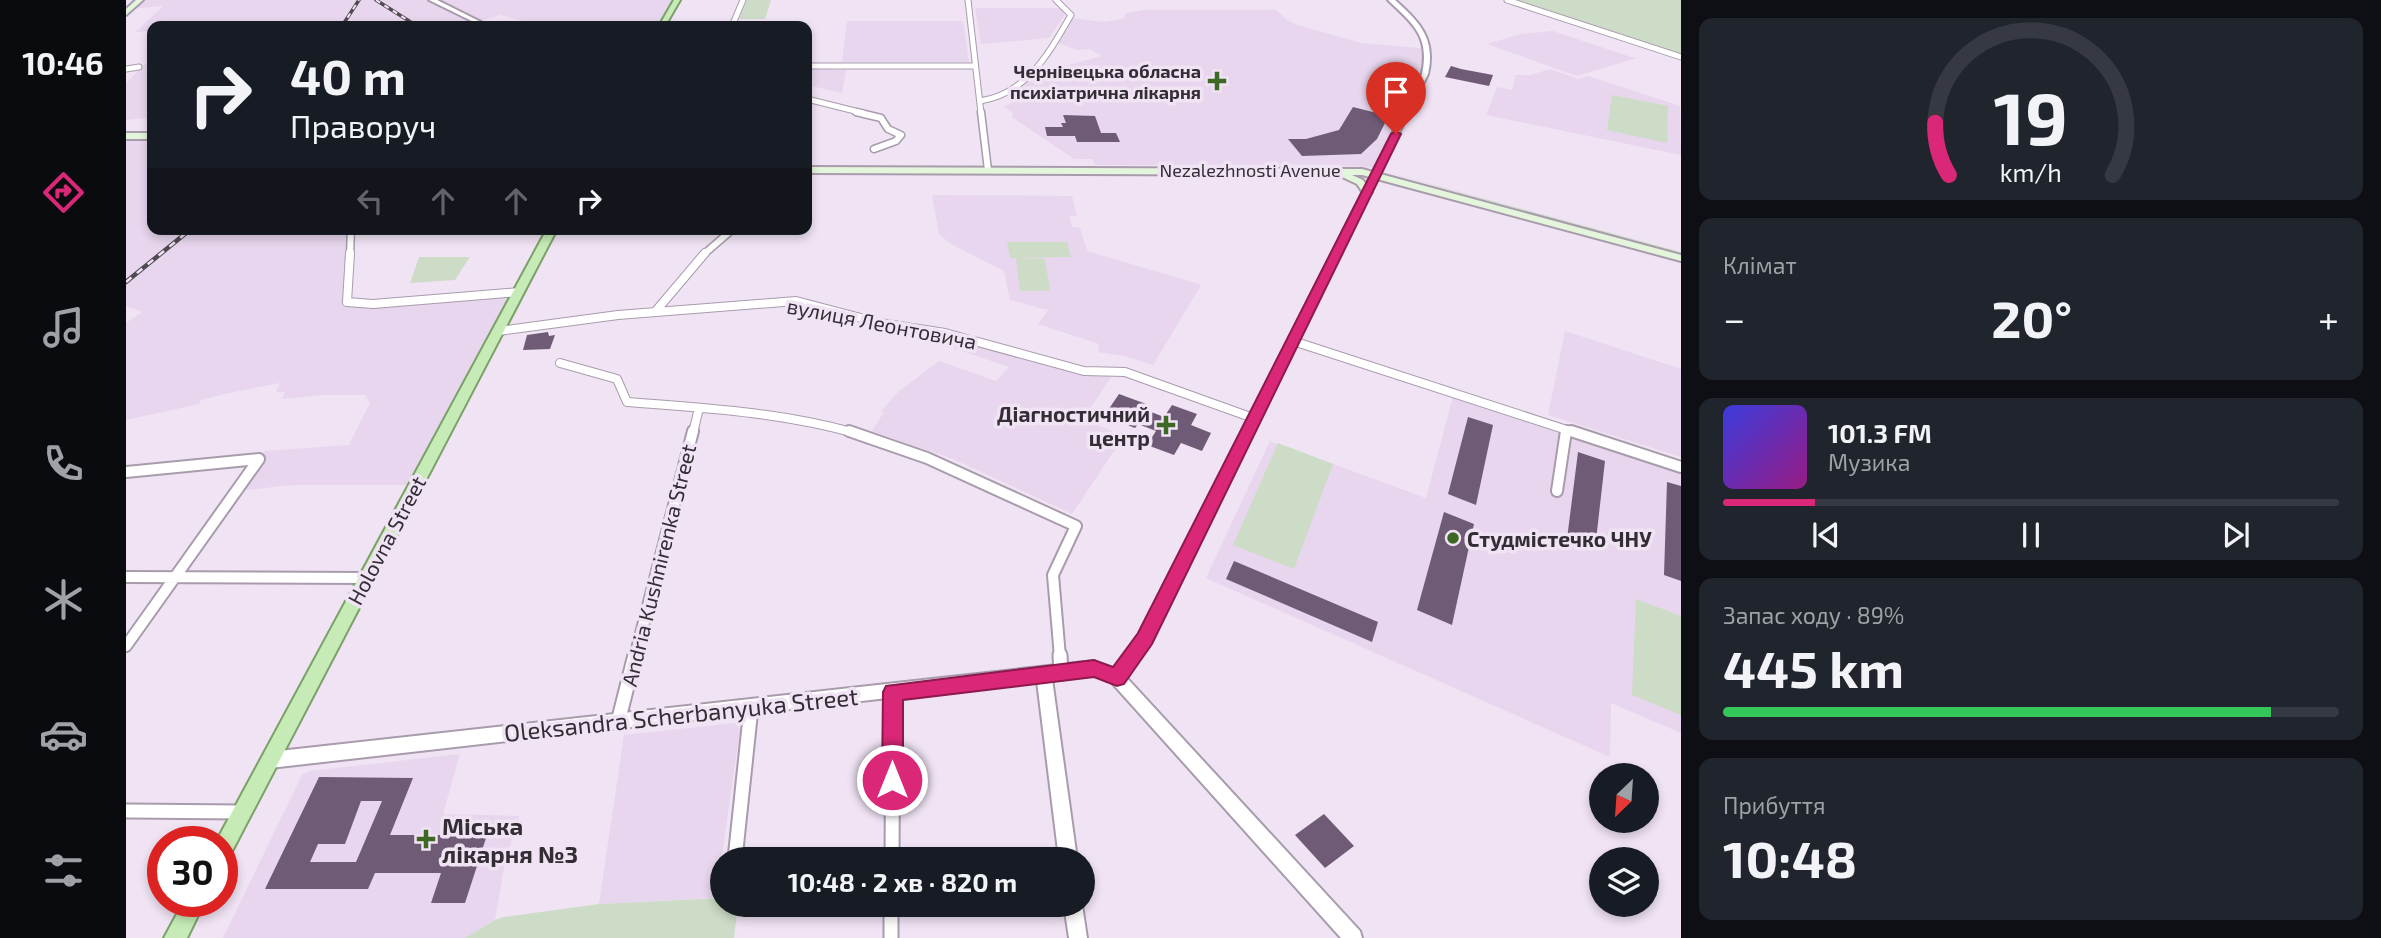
<!DOCTYPE html>
<html lang="uk">
<meta charset="utf-8">
<style>
:root{--surface:#171b24;--page:#20242c;--text:#f1f3f6;--muted:#9ea1a6;--line:#363941;--accent:#db2777}
body{margin:0;font-family:"Exo 2",sans-serif;background:var(--page);color:var(--text);height:100vh;display:flex;flex-direction:column;font-size:26px;white-space:nowrap}
*{box-sizing:border-box;margin:0}
p{font-size:23px;color:var(--muted)}
.icon{flex:none;width:38px;height:38px;fill:none;stroke:currentColor;stroke-width:2;stroke-linecap:round;stroke-linejoin:round}
.map{position:relative;flex:1;overflow:hidden}
.details{display:flex;flex-direction:column;gap:18px;padding:18px;background:#0d0f14;width:700px}
.details>*{flex:none}
.hud{position:absolute;left:21px;top:21px;width:665px;height:214px;border-radius:14px;box-shadow:0 4px 10px #0003;background:#171b24;color:var(--text);overflow:hidden}
.needle{width:46px;rotate:205deg}
.fabs{position:absolute;left:1463px;top:763px;display:grid;gap:14px}
.fabs a{display:grid;place-items:center;width:70px;height:70px;border-radius:50%;background:var(--surface);box-shadow:0 4px 10px #0003;font-size:35px}
.speed{position:absolute;left:21px;top:826px;display:flex;gap:14px;font-size:35px;font-weight:700;text-align:center}
.speed>*{display:grid;place-content:center;width:91px;height:91px;border-radius:50%;background:var(--surface);box-shadow:0 4px 10px #0003;line-height:1}
.speed .limit{border:10px solid #d22;background:#fff;color:#111}
.pin{position:absolute;display:grid;place-items:center;width:60px;height:60px;color:#fff;margin:-72px -30px;border-radius:50% 50% 50% 0;rotate:-45deg;box-shadow:0 0 7px #0007}
.pin .icon{rotate:45deg}
.me{position:absolute;width:77px;margin:-38px;rotate:0deg;stroke-linejoin:round;filter:drop-shadow(0 0 5px #0008)}
.turn{display:flex;align-items:center;gap:24px;height:147px;padding:0 28px;font-size:32px}
.turn .icon{width:91px;height:91px;stroke-width:2.5}
.turn b{display:block;font-size:49px;line-height:60px}
.lanes{display:flex;align-items:center;height:66px;padding:0 28px;background:#0003;justify-content:center;gap:35px;direction:ltr}
.lanes .off{opacity:.35}
.big{font-size:52px;font-weight:700;line-height:1.1}
.details .card{flex:1;display:flex;flex-direction:column;justify-content:center;gap:10px;min-width:0;padding:0 24px;border-radius:14px;background:var(--page)}
.details .dial{align-items:center;gap:0}
.dial svg{height:182px;overflow:visible;fill:none;stroke:var(--line);stroke-width:7;stroke-linecap:round;text-anchor:middle}
.dial text{fill:var(--text);stroke:none}
.song{display:flex;align-items:center;gap:21px}
.cover{width:84px;height:84px;border-radius:10px;background:linear-gradient(135deg,hsl(240 70% 55%),hsl(310 70% 35%))}
.played{height:7px;border-radius:4px;background:linear-gradient(90deg,var(--accent) 15%,var(--line) 15%)}
.keys{display:flex;justify-content:space-around;direction:ltr}
.heat{display:flex;justify-content:space-between;align-items:center;font-size:38px;direction:ltr}
.charge{height:10px;border-radius:5px;background:linear-gradient(90deg,#34c759 89%,var(--line) 0)}
.trip{position:absolute;left:584px;top:847px;width:385px;height:70px;border-radius:35px;background:var(--surface);box-shadow:0 4px 10px #0003;font-weight:700;line-height:70px;text-align:center}
main{display:flex;flex:1;min-height:0}
.dock{display:flex;flex-direction:column;width:126px;justify-content:space-around;align-items:center;background:#090b0e;color:var(--muted)}
.dock .icon{width:49px;height:49px}
.dock .active{color:var(--accent)}
.dock b{font-size:32px;color:var(--text)}
.map>svg:first-child{display:block}
.built{fill:#e7d6ed}
.green{fill:#cddcc6}
.building{fill:#705b77;fill-rule:evenodd}
.lines{fill:none;stroke-linecap:round;stroke-linejoin:round}
.minor-far4-casing{stroke:#a89cac;stroke-width:7}
.minor-far3-casing{stroke:#a89cac;stroke-width:9}
.minor-far2-casing{stroke:#a89cac;stroke-width:10}
.minor-far1-casing{stroke:#a89cac;stroke-width:14}
.minor-casing{stroke:#a89cac;stroke-width:17}
.tertiary-casing{stroke:#a89cac;stroke-width:4}
.secondary-casing{stroke:#a89cac;stroke-width:4}
.primary-casing{stroke:#7ba069;stroke-width:4}
.minor-far4{stroke:#fff;stroke-width:5}
.minor-far3{stroke:#fff;stroke-width:6}
.minor-far2{stroke:#fff;stroke-width:8}
.minor-far1{stroke:#fff;stroke-width:10}
.minor{stroke:#fff;stroke-width:13}
.tertiary{fill:#fff;fill-rule:evenodd}
.secondary{fill:#e3f5da;fill-rule:evenodd}
.primary{fill:#c7ebb6;fill-rule:evenodd}
.rail-far1-casing{stroke:#504a52;stroke-width:3.5}
.rail-casing{stroke:#504a52;stroke-width:4.5}
.rail-far1{stroke:#f0e3f4;stroke-width:2;stroke-dasharray:5;stroke-linecap:butt}
.rail{stroke:#f0e3f4;stroke-width:2.5;stroke-dasharray:7;stroke-linecap:butt}
.route{fill:#db2777;stroke:#8e194d;stroke-width:2}
.poi-dot{fill:#3c6724;stroke:#f0e3f4;stroke-width:2.5}
.labels{text-anchor:middle;dominant-baseline:central;stroke-width:7;stroke-linejoin:round;paint-order:stroke}
.far-poi-label{font-size:18px;font-weight:bold;fill:#332e35;stroke:#f0e3f4;text-anchor:end}
.far-street-label{font-size:18px;fill:#332e35;stroke:#f0e3f4}
.street-label{font-size:21px;fill:#332e35;stroke:#f0e3f4}
.poi-label{font-size:21px;font-weight:bold;fill:#332e35;stroke:#f0e3f4;text-anchor:end}
.near-street-label{font-size:24px;fill:#332e35;stroke:#f0e3f4}
.near-poi-label{font-size:24px;font-weight:bold;fill:#332e35;stroke:#f0e3f4;text-anchor:start}
</style>
<main>
<nav class="dock">
<b>10:46</b>
<svg class="icon active" aria-label="directions" viewBox="0 0 24 24"><path d="M12 3l9 9-9 9-9-9zM9 14v-3h6M13 9l2 2-2 2"/></svg>
<svg class="icon" aria-label="music" viewBox="0 0 24 24"><path d="M9 18V5l10-2v13"/><circle cx="6" cy="18" r="3"/><circle cx="16" cy="16" r="3"/></svg>
<svg class="icon" aria-label="phone" viewBox="0 0 24 24"><path d="M5 4h4l2 5-3 2q2 4 5 5l2-3 5 2v4C11 20 4 13 5 4z"/></svg>
<svg class="icon" aria-label="climate" viewBox="0 0 24 24"><path d="M12 3v18M4 7l16 10M4 17L20 7"/></svg>
<svg class="icon" aria-label="car" viewBox="0 0 24 24"><path d="M5 17H2v-5l4-1 3-4h7l3 4 3 1v5h-3M9 17h6M6 11h13"/><circle cx="7" cy="17" r="2"/><circle cx="17" cy="17" r="2"/></svg>
<svg class="icon" aria-label="filters" viewBox="0 0 24 24"><path d="M4 7h16M4 17h16"/><circle cx="9" cy="7" r="2"/><circle cx="15" cy="17" r="2"/></svg>
</nav>
<div class="map">
<svg width="1555" height="938" viewBox="0 0 1555 938">
<rect width="100%" height="100%" fill="#f0e3f4"/>
<path class="built" d="M 12,0 L 550,0 L 536,23 L 509,23 L 506,26 L 416,26 L 374,15 L 345,24 L 349,26 L 26,26 L 26,31 L 10,32 L 37,6 L 3,9 Z
M 849,8 L 934,8 L 939,15 L 923,38 L 855,44 Z
M 1018,10 L 1150,10 L 1161,20 L 1174,26 L 1236,43 L 1303,49 L 1302,65 L 1254,168 L 1209,165 L 969,165 L 966,159 L 948,159 L 886,117 L 887,113 L 878,107 L 900,94 L 895,89 L 909,74 L 976,56 L 964,49 L 951,50 L 932,43 L 946,18 L 977,22 L 998,19 L 1000,13 Z
M 721,21 L 837,21 L 843,62 L 716,62 Z
M 1427,31 L 1505,57 L 1510,58 L 1451,76 L 1361,44 L 1395,34 Z
M 26,57 L 26,229 L 225,229 L 220,301 L 227,305 L 393,292 L 289,485 L 166,485 L 112,491 L 139,451 L 223,445 L 244,403 L 239,395 L 196,395 L 156,399 L 159,392 L 150,392 L 154,383 L 98,394 L 75,400 L 73,404 L 0,420 L 0,323 L 16,312 L 0,306 L 0,137 L 20,137 L 26,126 L 19,118 L 0,120 L 0,83 Z
M 681,69 L 720,70 L 716,93 L 681,85 Z
M 1424,69 L 1452,79 L 1462,76 L 1554,106 L 1555,155 L 1360,115 L 1371,87 L 1386,90 L 1390,75 L 1405,75 Z
M 806,195 L 946,196 L 951,216 L 944,216 L 946,227 L 954,228 L 961,251 L 1073,284 L 1074,287 L 1027,365 L 999,356 L 972,352 L 973,344 L 912,324 L 922,310 L 884,300 L 878,271 L 825,244 L 813,234 Z
M 1439,331 L 1555,369 L 1555,457 L 1422,415 Z
M 838,338 L 957,372 L 987,374 L 957,419 L 998,436 L 946,514 L 827,459 L 746,431 L 758,412 L 755,411 L 772,392 L 813,361 L 870,381 L 883,367 L 824,347 Z
M 1328,393 L 1555,467 L 1555,733 L 1485,703 L 1484,757 L 1080,578 L 1144,441 L 1300,498 Z
M 609,723 L 614,729 L 590,898 L 473,904 L 498,735 Z
M 334,754 L 317,814 L 393,816 L 379,863 L 369,920 L 339,938 L 97,938 L 176,775 L 184,771 Z"/>
<path class="green" d="M 621,0 L 645,0 L 639,19 L 613,19 Z
M 1381,0 L 1555,0 L 1555,58 Z
M 1486,95 L 1542,106 L 1541,143 L 1481,130 Z
M 1263,173 L 1555,252 L 1555,255 Z
M 881,242 L 941,242 L 945,257 L 890,258 L 919,259 L 924,291 L 894,291 L 890,258 L 884,258 Z
M 293,257 L 344,257 L 329,280 L 284,283 Z
M 1152,443 L 1207,464 L 1168,569 L 1107,545 Z
M 1510,599 L 1555,616 L 1555,715 L 1506,695 Z
M 597,898 L 597,905 L 612,905 L 608,938 L 339,938 L 369,920 L 378,917 L 473,904 Z"/>
<path class="building" d="M 1325,66 L 1335,69 L 1367,75 L 1363,86 L 1319,77 Z
M 1227,107 L 1251,113 L 1261,119 L 1251,139 L 1235,154 L 1176,156 L 1162,139 L 1180,139 L 1213,130 Z
M 937,115 L 969,116 L 975,133 L 990,133 L 994,142 L 951,142 L 949,136 L 921,136 L 919,127 L 937,127 L 935,123 L 940,123 Z
M 422,332 L 423,336 L 429,335 L 424,349 L 397,350 L 401,335 Z
M 993,394 L 1023,405 L 1020,410 L 1038,417 L 1046,405 L 1071,414 L 1065,425 L 1085,433 L 1076,451 L 1055,443 L 1048,455 L 1021,445 L 1030,431 L 1012,424 L 1009,428 L 978,416 Z
M 1342,417 L 1367,425 L 1350,505 L 1322,494 Z
M 1452,452 L 1479,461 L 1469,549 L 1441,539 Z
M 1541,482 L 1555,486 L 1555,581 L 1538,575 Z
M 1318,512 L 1348,524 L 1326,625 L 1291,610 Z
M 1108,561 L 1252,622 L 1246,642 L 1100,579 Z
M 193,777 L 287,778 L 264,835 L 361,835 L 339,903 L 305,903 L 315,873 L 249,873 L 242,889 L 139,889 ZM 235,801 L 256,801 L 230,862 L 184,862 L 192,844 L 219,844 Z
M 1198,814 L 1228,846 L 1199,868 L 1169,835 Z"/>
<g class="lines">
<g class="minor-far4-casing">
<path id="minor-far4" d="M 842,0 L 855,113
M 1381,0 L 1555,57
M 606,26 L 617,0
M 681,66 L 848,66
M 0,69 L 13,67
M 681,99 L 737,113
M 854,101 C 901,94 923,53 945,15 L 930,0"/>
</g>
<g class="minor-far3-casing">
<path id="minor-far3" d="M 730,112 L 755,118 L 762,129 L 775,135 L 770,141 L 748,149
M 855,112 L 862,170
M 224,255 L 225,229
M 577,255 L 607,229"/>
</g>
<g class="minor-far2-casing">
<path id="minor-far2" d="M 224,253 L 221,302 L 247,304 L 393,292
M 529,312 L 579,253
M 373,331 L 492,315 L 670,301 L 754,323 L 819,333 L 958,371 L 999,372 L 1130,419
M 1167,341 L 1450,433
M 434,363 L 491,379 L 501,402 C 578,408 654,412 729,433
M 567,433 L 573,408
M 1440,433 L 1440,430"/>
</g>
<g class="minor-far1-casing">
<path id="minor-far1" d="M 723,431 L 801,458 L 950,526 L 927,575 L 934,657
M 1445,431 L 1555,467
M 0,472 L 133,459
M 1431,491 L 1440,431
M 0,577 L 239,578
M 0,646 L 133,459
M 509,657 L 567,431"/>
</g>
<g class="minor-casing">
<path id="minor" d="M 934,655 L 935,673
M 492,722 L 509,655
M 0,811 L 116,812
M 609,859 L 625,708
M 766,859 L 767,692
M 765,905 L 765,938"/>
</g>
<g class="tertiary-casing">
<path id="tertiary" d="M 303,0 L 311,0 L 363,26 L 356,26 Z
M 1262,0 L 1269,0 C 1294,22 1310,39 1302,74 L 1024,642 L 1000,677 L 1234,931 L 1236,938 L 1215,938 L 986,683 L 967,675 L 926,679 L 951,859 L 933,859 L 911,681 L 144,768 L 138,765 L 136,760 L 138,755 L 144,752 L 968,661 L 988,670 L 1014,634 L 1296,74 C 1304,36 1287,24 1262,0 Z
M 938,905 L 956,905 L 961,938 L 943,938 Z"/>
</g>
<g class="secondary-casing">
<path id="secondary" d="M 10,0 L 17,0 L 0,15 L 0,9 Z
M 0,133 L 26,133 L 26,139 L 0,139 Z
M 681,167 L 1236,169 L 1555,255 L 1555,261 L 1236,175 L 1226,175 L 1237,180 L 1246,192 L 1244,194 L 1238,194 L 1231,184 L 1212,175 L 681,173 Z"/>
</g>
<g class="primary-casing">
<path id="primary" d="M 548,0 L 554,0 L 539,26 L 533,26 Z
M 421,229 L 431,229 L 103,857 L 96,860 L 96,842 L 90,842 Z
M 58,901 L 79,901 L 61,938 L 38,938 Z"/>
</g>
<use href="#minor-far4" class="minor-far4"/>
<use href="#minor-far3" class="minor-far3"/>
<use href="#minor-far2" class="minor-far2"/>
<use href="#minor-far1" class="minor-far1"/>
<use href="#minor" class="minor"/>
<use href="#tertiary" class="tertiary"/>
<use href="#secondary" class="secondary"/>
<use href="#primary" class="primary"/>
<g class="rail-far1-casing">
<path id="rail-far1" d="M 250,0 L 291,26
M 216,26 L 233,0"/>
</g>
<g class="rail-casing">
<path id="rail" d="M 0,282 L 65,229"/>
</g>
<use href="#rail-far1" class="rail-far1"/>
<use href="#rail" class="rail"/>
</g>
<path class="route" d="M 1270,131 L 1275,134 L 1026,644 L 998,684 L 991,686 L 968,677 L 777,700 L 777,780 L 774,788 L 766,791 L 759,788 L 756,780 L 757,692 L 760,686 L 968,660 L 987,667 L 1012,633 L 1265,134 Z"/>
<g class="poi-dot">
<path d="M1087.5 70.5h7v7h7v7h-7v7h-7v-7h-7v-7h7z"/>
<path d="M1036.5 414.5h7v7h7v7h-7v7h-7v-7h-7v-7h7z"/>
<circle cx="1327" cy="538" r="7"/>
<path d="M296.5 828.5h7v7h7v7h-7v7h-7v-7h-7v-7h7z"/>
</g>
<g class="labels">
<g class="far-poi-label">
<text x="1075" y="71">Чернівецька обласна<tspan x="1075" dy="21">психіатрична лікарня</tspan></text>
</g>
<g class="far-street-label">
<text x="1124" y="170">Nezalezhnosti Avenue</text>
</g>
<g class="street-label">
<text transform="translate(756 323) rotate(11)">вулиця Леонтовича</text>
<text transform="translate(260 540) rotate(-62)">Holovna Street</text>
<text transform="translate(532 565) rotate(-76)">Andria Kushnirenka Street</text>
</g>
<g class="poi-label">
<text x="1024" y="413">Діагностичний<tspan x="1024" dy="24">центр</tspan></text>
<text x="1341" y="538" text-anchor="start">Студмістечко ЧНУ</text>
</g>
<g class="near-street-label">
<text transform="translate(555 714) rotate(-6)">Oleksandra Scherbanyuka Street</text>
</g>
<g class="near-poi-label">
<text x="316" y="825">Міська<tspan x="316" dy="28">лікарня №3</tspan></text>
</g>
</g>
</svg>
<div class="fabs">
<a><svg class="needle" viewBox="-14 -14 28 28"><path d="M0-13l5 13h-10z" fill="#e53935"/><path d="M0 13l5-13h-10z" fill="#9ea1a6"/></svg></a>
<a><svg class="icon" aria-label="layers" viewBox="0 0 24 24"><path d="M12 4l9 5-9 5-9-5zM3 14l9 5 9-5"/></svg></a>
</div>
<div class="speed"><div class="limit">30</div></div>
<div class="pin" style="left:1270px;top:134px;background:#d93025"><svg class="icon" aria-label="arrive" viewBox="0 0 24 24"><path d="M6 21V4h12l-3 4 3 4H6"/></svg></div>
<svg class="me" style="left:766px;top:780px" viewBox="-20 -20 40 40"><circle r="17" fill="#db2777" stroke="#fff" stroke-width="3"/><path d="M0-11L8 9 0 5-8 9z" fill="#fff"/></svg>
<div class="trip">10:48 · 2 хв · 820 m</div>
<div class="hud">
<div class="turn"><svg class="icon" aria-label="right" viewBox="0 0 24 24"><path d="M7 20v-9h11M14 6l5 5-5 5"/></svg><div><b>40 m</b>Праворуч</div></div>
<div class="lanes"><svg class="icon off" aria-label="left" viewBox="0 0 24 24"><path d="M17 20v-9H6M10 6l-5 5 5 5"/></svg><svg class="icon off" aria-label="ahead" viewBox="0 0 24 24"><path d="M12 20V5M6 11l6-6 6 6"/></svg><svg class="icon off" aria-label="ahead" viewBox="0 0 24 24"><path d="M12 20V5M6 11l6-6 6 6"/></svg><svg class="icon" aria-label="right" viewBox="0 0 24 24"><path d="M7 20v-9h11M14 6l5 5-5 5"/></svg></div>
</div>
</div>
<section class="details">
<div class="card dial"><svg viewBox="0 0 100 80">
<path d="M14 69A42 42 0 1 1 86 69"/>
<path d="M14 69A42 42 0 0 1 8 46" stroke="#db2777"/>
<text x="50" y="56" font-size="32" font-weight="700">19</text>
<text x="50" y="72" font-size="11">km/h</text>
</svg></div>
<div class="card"><p>Клімат</p>
<div class="heat"><a>−</a><b class="big">20°</b><a>+</a></div>
</div>
<div class="card">
<div class="song"><i class="cover"></i><div><b>101.3 FM</b><p>Музика</p></div></div>
<div class="played"></div>
<div class="keys"><svg class="icon" aria-label="previous" viewBox="0 0 24 24"><path d="M18 5L8 12l10 7zM5 5v14"/></svg><svg class="icon" aria-label="pause" viewBox="0 0 24 24"><path d="M8 5v14M16 5v14"/></svg><svg class="icon" aria-label="next" viewBox="0 0 24 24"><path d="M6 5l10 7-10 7zM19 5v14"/></svg></div>
</div>
<div class="card"><p>Запас ходу · 89%</p><b class="big">445 km</b><div class="charge"></div></div>
<div class="card"><p>Прибуття</p><b class="big">10:48</b></div>
</section>
</main>
